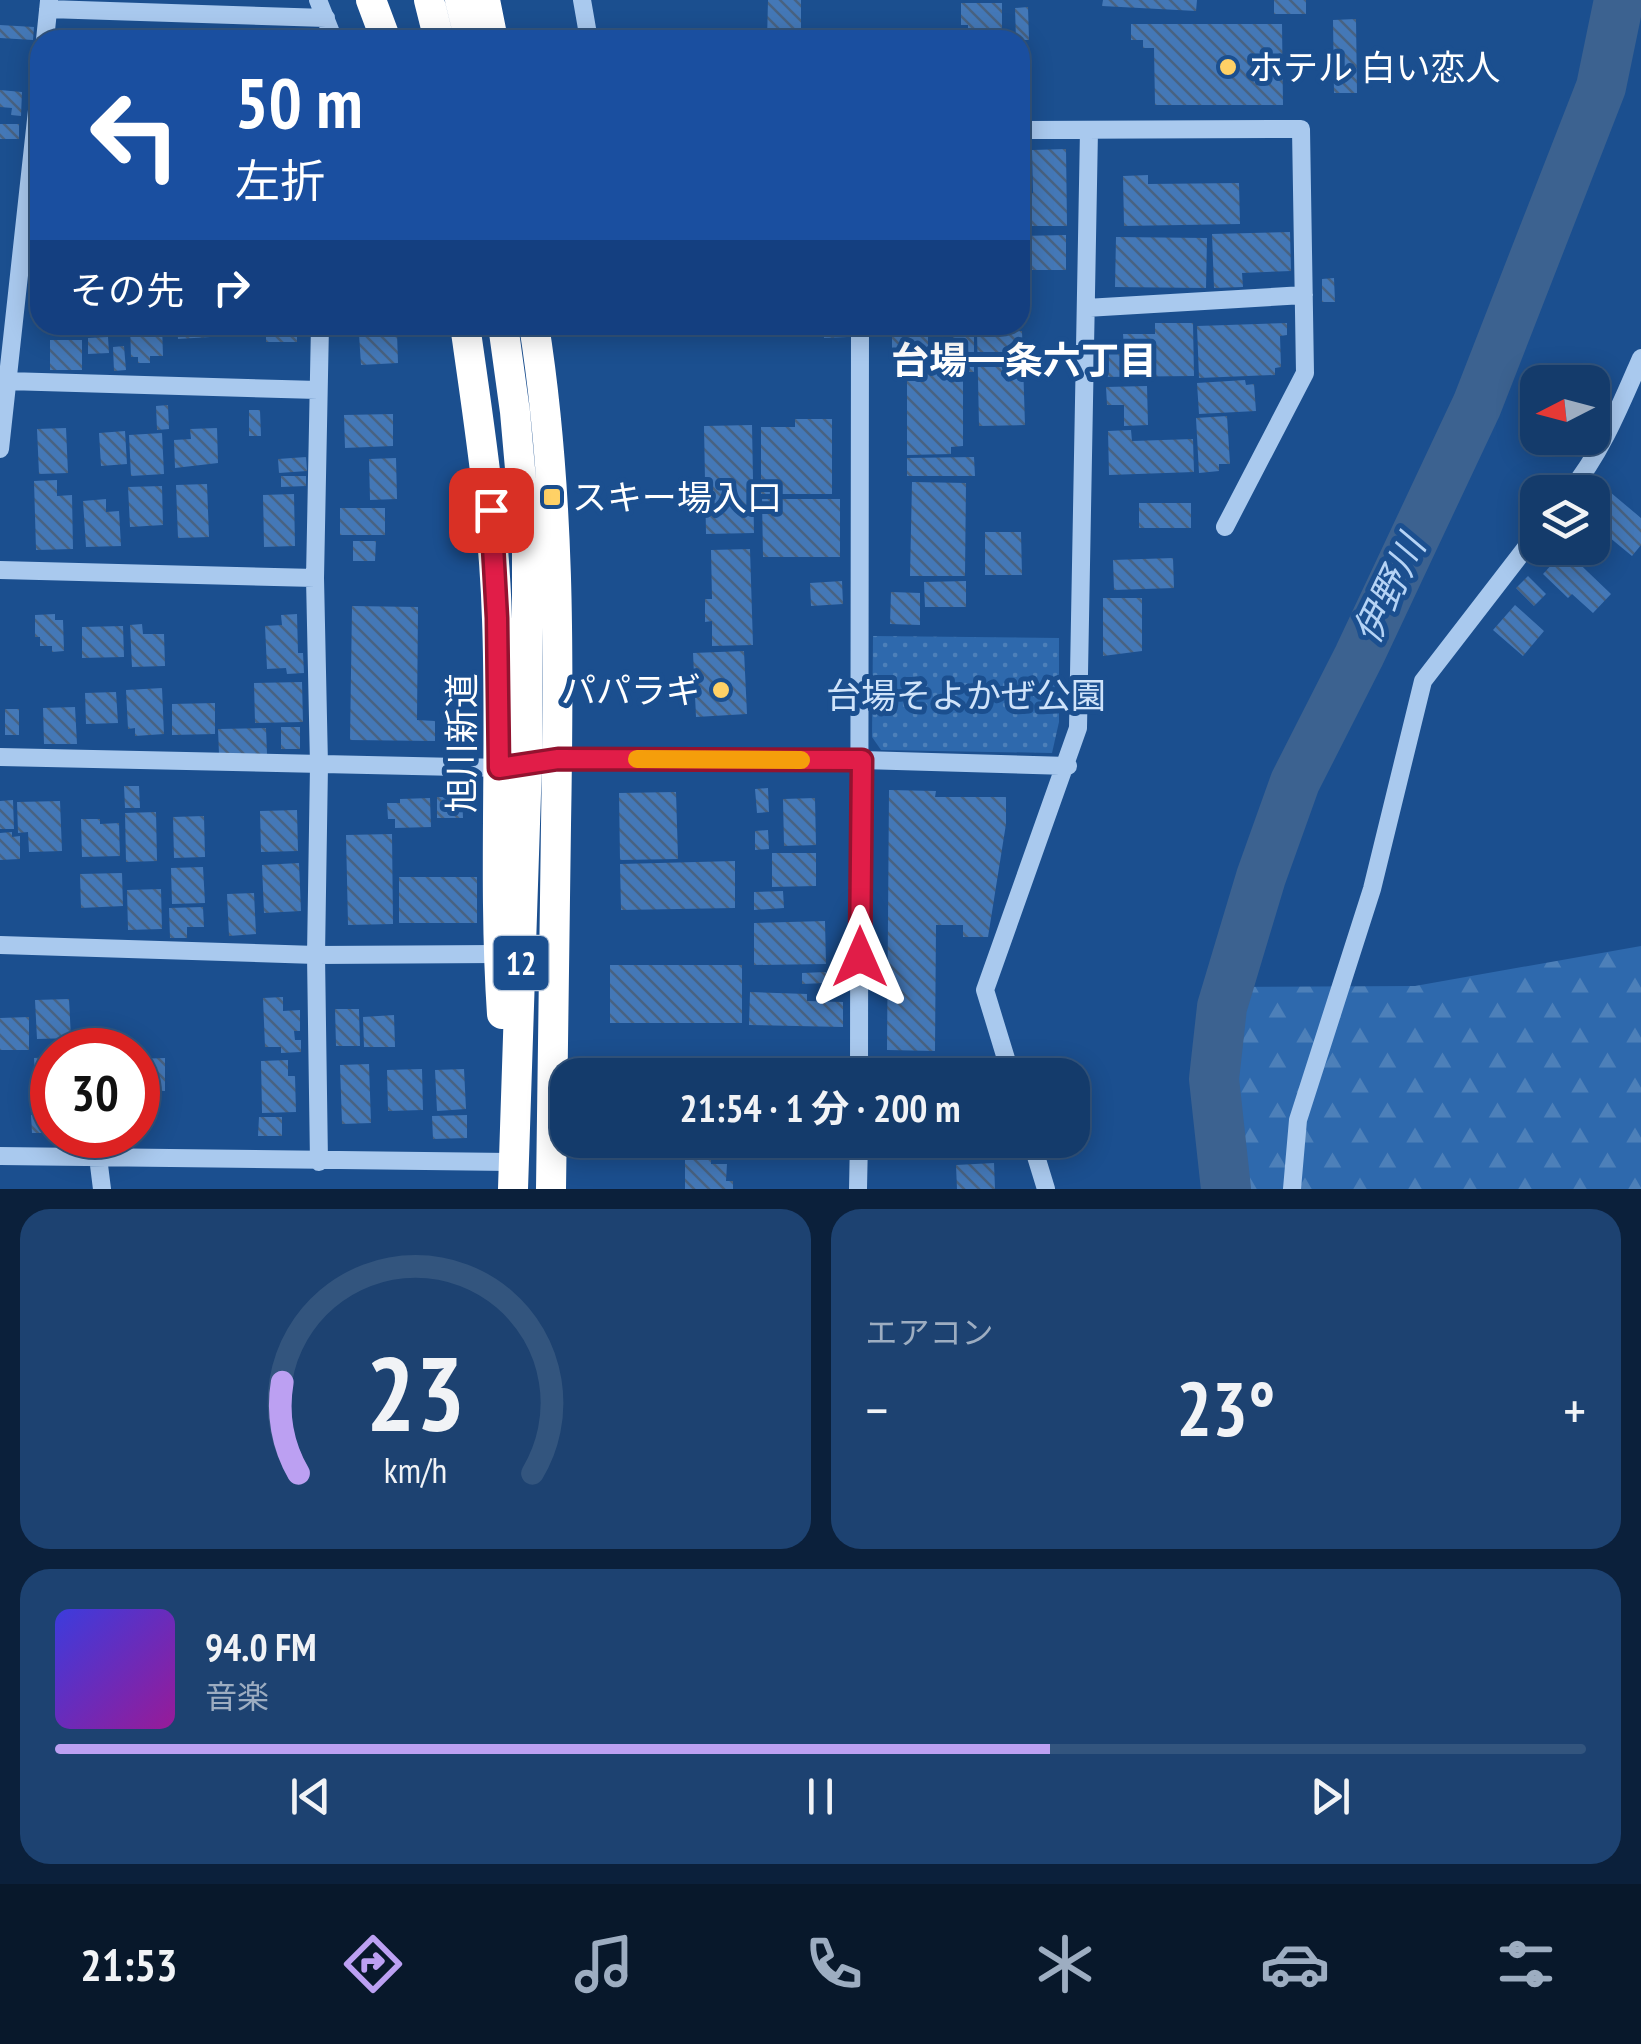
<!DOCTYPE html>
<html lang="ja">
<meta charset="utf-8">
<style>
:root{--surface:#143b6b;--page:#1d4271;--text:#f1f3f6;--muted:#9dadc1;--line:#33557e;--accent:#bca0f2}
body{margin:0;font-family:"PT Sans Narrow","Noto Sans JP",sans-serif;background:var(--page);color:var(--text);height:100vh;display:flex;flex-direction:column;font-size:38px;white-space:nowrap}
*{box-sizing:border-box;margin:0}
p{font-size:32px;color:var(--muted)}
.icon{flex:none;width:55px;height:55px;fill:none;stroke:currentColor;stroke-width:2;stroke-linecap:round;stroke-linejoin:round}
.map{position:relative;height:1189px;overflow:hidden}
.drawer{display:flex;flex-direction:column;gap:20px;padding:20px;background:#0b203b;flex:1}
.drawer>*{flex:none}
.hud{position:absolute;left:30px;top:30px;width:1000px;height:305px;border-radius:30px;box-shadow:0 5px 25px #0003,0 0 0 2px var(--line);background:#1a4fa0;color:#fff;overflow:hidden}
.needle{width:65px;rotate:264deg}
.controls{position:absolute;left:1520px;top:365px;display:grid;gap:20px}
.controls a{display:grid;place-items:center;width:90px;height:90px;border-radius:20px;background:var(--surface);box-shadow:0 5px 25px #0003,0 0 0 2px var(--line);font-size:50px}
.speed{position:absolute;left:30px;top:1028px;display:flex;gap:20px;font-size:50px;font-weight:700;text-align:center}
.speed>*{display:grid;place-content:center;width:130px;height:130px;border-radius:50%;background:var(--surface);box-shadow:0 5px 25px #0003,0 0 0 2px var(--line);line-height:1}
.speed .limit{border:15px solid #d22;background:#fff;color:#111}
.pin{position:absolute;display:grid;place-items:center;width:85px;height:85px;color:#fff;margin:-42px;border-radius:20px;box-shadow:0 5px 15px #0006}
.me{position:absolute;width:110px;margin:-55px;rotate:0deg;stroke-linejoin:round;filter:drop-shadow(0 0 8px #0008)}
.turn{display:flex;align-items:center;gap:35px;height:210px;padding:0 40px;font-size:45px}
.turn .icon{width:130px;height:130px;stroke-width:2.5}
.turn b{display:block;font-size:70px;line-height:85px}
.then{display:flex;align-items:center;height:95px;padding:0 40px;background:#0003;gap:20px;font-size:38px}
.big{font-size:75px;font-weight:700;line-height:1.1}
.drawer .tile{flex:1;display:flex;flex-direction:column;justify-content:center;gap:15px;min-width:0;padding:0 35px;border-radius:30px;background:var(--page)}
.drawer .dial{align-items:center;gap:0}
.dial svg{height:260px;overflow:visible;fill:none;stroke:var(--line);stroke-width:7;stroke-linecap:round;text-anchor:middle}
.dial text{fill:var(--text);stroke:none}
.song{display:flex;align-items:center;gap:30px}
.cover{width:120px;height:120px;border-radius:15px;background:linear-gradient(135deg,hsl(240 70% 55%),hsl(300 70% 35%))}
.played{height:10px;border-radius:5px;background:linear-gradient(90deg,var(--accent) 65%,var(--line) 65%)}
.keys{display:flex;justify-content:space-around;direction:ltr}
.heat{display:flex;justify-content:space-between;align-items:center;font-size:55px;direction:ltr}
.drawer .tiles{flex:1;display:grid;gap:20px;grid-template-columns:1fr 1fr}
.tile:last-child{grid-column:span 2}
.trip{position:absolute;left:550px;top:1058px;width:540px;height:100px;border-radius:30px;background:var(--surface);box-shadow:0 5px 25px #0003,0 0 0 2px var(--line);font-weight:700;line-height:100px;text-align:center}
.tab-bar{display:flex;height:160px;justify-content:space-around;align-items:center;background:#08182b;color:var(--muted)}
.tab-bar .icon{width:70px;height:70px}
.tab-bar .on{color:var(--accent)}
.tab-bar b{font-size:45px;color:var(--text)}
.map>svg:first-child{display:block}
.grass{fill:url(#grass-dots)}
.forest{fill:url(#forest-firs)}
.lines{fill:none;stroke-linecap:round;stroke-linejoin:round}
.river{stroke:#3c6290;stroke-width:50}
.building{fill:url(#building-back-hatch)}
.minor{stroke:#a9c9ee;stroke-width:18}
.highway{stroke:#fff;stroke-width:30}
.route-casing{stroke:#92132f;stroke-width:25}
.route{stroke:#e11d48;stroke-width:18}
.slow{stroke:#f59e0b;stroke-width:18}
.poi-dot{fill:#ffd166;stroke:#1b4f8f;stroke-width:4}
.labels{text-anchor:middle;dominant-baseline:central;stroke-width:10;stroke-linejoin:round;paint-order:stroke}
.shield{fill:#1b4f8f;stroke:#bbcadd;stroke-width:2.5}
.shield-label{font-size:32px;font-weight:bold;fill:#fff}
.poi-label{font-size:35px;fill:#fff;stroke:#1b4f8f;text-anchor:start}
.park-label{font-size:35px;fill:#cfe3fa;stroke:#1b4f8f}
.street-label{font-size:35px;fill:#fff;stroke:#1b4f8f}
.neighbourhood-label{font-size:38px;font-weight:bold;fill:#fff;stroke:#1b4f8f}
.water-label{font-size:38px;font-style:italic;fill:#b5d3f5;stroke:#1b4f8f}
</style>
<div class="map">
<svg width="1641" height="1189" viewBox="0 0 1641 1189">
<defs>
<pattern id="grass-dots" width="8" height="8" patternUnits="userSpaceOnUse" patternTransform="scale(2.5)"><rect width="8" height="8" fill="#2e69ad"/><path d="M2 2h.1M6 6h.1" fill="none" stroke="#4d80b9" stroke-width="1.8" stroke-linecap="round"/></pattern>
<pattern id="forest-firs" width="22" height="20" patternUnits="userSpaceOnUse" patternTransform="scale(2.5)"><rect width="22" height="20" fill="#2e69ad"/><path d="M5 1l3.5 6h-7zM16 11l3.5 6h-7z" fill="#4d80b9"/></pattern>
<pattern id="building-back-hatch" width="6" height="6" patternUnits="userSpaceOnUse" patternTransform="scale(2.5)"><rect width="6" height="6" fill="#4478b7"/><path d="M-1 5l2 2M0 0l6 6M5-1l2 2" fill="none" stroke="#486282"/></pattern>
</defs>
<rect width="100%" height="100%" fill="#1b4f8f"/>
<path class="grass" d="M 873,636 L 1059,638 L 1059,722 L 1052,753 L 881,750 L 872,737 Z"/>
<path class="forest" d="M 1641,946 L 1641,1189 L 1215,1189 L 1202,1067 L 1220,987 L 1415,986 Z"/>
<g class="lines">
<path class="river" d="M 1226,1189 L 1214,1079 L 1222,1007 L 1261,877 L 1295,782 L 1359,656 L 1477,405 L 1601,87 L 1619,0"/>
</g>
<path class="building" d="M 768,0 L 801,0 L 801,40 L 767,40 Z
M 1103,0 L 1197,0 L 1196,11 L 1102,6 Z
M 1274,0 L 1306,0 L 1306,14 L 1274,14 Z
M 961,3 L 1002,3 L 1002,40 L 968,40 L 968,25 L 961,25 Z
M 1028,7 L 1029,40 L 1016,40 L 1015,8 Z
M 1356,19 L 1357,93 L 1334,93 L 1333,20 Z
M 1131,24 L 1282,24 L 1283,105 L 1155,105 L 1154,48 L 1143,48 L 1143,40 L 1131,40 Z
M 0,25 L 34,27 L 33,40 L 0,38 Z
M 0,90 L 22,92 L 21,116 L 11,115 L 12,108 L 0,107 Z
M 0,124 L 19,124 L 19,139 L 0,139 Z
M 1066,149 L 1067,226 L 1020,226 L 1020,193 L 1033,193 L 1032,150 Z
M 1148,175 L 1148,184 L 1239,183 L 1240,224 L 1124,226 L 1123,176 Z
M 1290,232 L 1291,271 L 1242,273 L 1243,287 L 1214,288 L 1212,234 Z
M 1066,235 L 1066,270 L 1020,270 L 1020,236 Z
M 1116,237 L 1207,238 L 1206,288 L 1115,287 Z
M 1334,278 L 1335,302 L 1322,302 L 1322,279 Z
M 1155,323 L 1193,323 L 1194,376 L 1102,377 L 1102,347 L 1124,347 L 1123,334 L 1155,334 Z
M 1287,323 L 1287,335 L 1280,336 L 1281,367 L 1275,368 L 1275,375 L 1199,378 L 1197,326 Z
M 130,325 L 162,325 L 163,356 L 150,356 L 150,363 L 138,363 L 138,357 L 131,357 Z
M 177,325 L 209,325 L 210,337 L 178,339 Z
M 266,325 L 297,325 L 297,342 L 266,342 Z
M 823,325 L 847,325 L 848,337 L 824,338 Z
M 928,329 L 928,359 L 892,359 L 892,330 Z
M 953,330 L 974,330 L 974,372 L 953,372 Z
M 1022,331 L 1025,425 L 979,426 L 977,332 Z
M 397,333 L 398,363 L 361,365 L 359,334 Z
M 108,337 L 109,353 L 88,354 L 88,338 Z
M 50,340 L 82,340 L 82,370 L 50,370 Z
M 124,346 L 126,370 L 114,371 L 113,347 Z
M 907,364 L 949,364 L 949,378 L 963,378 L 963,446 L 951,447 L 951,454 L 907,455 Z
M 1245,380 L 1246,385 L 1254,384 L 1256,411 L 1199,414 L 1197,383 Z
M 1147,386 L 1148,425 L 1124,426 L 1124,405 L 1107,405 L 1106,387 Z
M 168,405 L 169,429 L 157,430 L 156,406 Z
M 249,410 L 260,410 L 261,436 L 249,436 Z
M 393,414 L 393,446 L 345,448 L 344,415 Z
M 1227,416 L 1230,464 L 1219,464 L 1219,471 L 1199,473 L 1196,418 Z
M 795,419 L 832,419 L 832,494 L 761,494 L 761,427 L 795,427 Z
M 752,425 L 754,533 L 706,534 L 704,426 Z
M 66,428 L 68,473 L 39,474 L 37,429 Z
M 217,428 L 218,463 L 175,468 L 174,440 L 191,439 L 190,429 Z
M 1131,430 L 1132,441 L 1193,439 L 1194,472 L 1109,475 L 1108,431 Z
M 125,431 L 127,464 L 101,466 L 99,433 Z
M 162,433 L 164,474 L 131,476 L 129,435 Z
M 306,457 L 307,471 L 279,473 L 278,459 Z
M 974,457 L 975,476 L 907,476 L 907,458 Z
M 396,458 L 397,499 L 370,500 L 369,459 Z
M 281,476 L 306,476 L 306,486 L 281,487 Z
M 57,480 L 57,496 L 72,495 L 73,549 L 36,550 L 34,481 Z
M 912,482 L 966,483 L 965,576 L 910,576 Z
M 207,484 L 209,537 L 178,538 L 176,485 Z
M 162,486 L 163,525 L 130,527 L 128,487 Z
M 1610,492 L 1641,518 L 1641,545 L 1632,556 L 1592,523 L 1592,513 Z
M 294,494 L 295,546 L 264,547 L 263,495 Z
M 106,499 L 106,512 L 119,511 L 121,546 L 86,547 L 83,501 Z
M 762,499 L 840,499 L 840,557 L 763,557 Z
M 1139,503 L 1191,503 L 1191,528 L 1139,528 Z
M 340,508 L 385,508 L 385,535 L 340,535 Z
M 985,532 L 1021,532 L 1022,575 L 985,575 Z
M 353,541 L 376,541 L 375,561 L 353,561 Z
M 750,549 L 753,645 L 712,646 L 712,621 L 705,622 L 705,599 L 712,599 L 711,550 Z
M 1565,550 L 1611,594 L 1593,613 L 1572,594 L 1568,598 L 1543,574 Z
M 1173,558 L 1174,588 L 1114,590 L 1113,560 Z
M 1528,576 L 1546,594 L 1534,606 L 1516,588 Z
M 842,581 L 843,604 L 811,606 L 810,583 Z
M 966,581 L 966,607 L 925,607 L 924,582 Z
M 891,592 L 920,593 L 920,625 L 890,624 Z
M 1103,598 L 1142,598 L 1142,651 L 1103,656 Z
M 1515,605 L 1544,631 L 1523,656 L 1493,630 Z
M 352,606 L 418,607 L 417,720 L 435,721 L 435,741 L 350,740 Z
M 55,614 L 55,620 L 63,620 L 64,651 L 52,652 L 52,646 L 40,646 L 40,637 L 35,637 L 35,615 Z
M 297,614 L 298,653 L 303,653 L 304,673 L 287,674 L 286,668 L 267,669 L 265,626 L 282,625 L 281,615 Z
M 142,624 L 143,634 L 164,634 L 165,666 L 132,667 L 130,625 Z
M 123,626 L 124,657 L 82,658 L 82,627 Z
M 744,651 L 747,714 L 696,717 L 693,653 Z
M 302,682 L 303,722 L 255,723 L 254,683 Z
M 162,688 L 164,734 L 135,736 L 135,728 L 128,729 L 126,690 Z
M 116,692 L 118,723 L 86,724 L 85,693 Z
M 215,703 L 215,734 L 172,735 L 172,704 Z
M 75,707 L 77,744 L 44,744 L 43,708 Z
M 5,709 L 19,709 L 19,735 L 5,735 Z
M 281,727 L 300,727 L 300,749 L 281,749 Z
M 266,728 L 267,754 L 219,754 L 218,729 Z
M 124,786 L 139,786 L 140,808 L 125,808 Z
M 768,788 L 769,812 L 757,813 L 755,789 Z
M 889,790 L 936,791 L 935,797 L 1006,797 L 1006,824 L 988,937 L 963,937 L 963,925 L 936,925 L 935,1051 L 887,1050 Z
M 676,792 L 678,859 L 620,860 L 619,793 Z
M 437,797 L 462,797 L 463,818 L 437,818 Z
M 430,798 L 431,827 L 395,828 L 395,819 L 388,819 L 387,803 L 400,803 L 400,799 Z
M 815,798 L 816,845 L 784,846 L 783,799 Z
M 13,800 L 14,829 L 0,829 L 0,801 Z
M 60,801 L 62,851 L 29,852 L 28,832 L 18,833 L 17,802 Z
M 297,810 L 298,851 L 261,852 L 260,811 Z
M 156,812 L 157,861 L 126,862 L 125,813 Z
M 204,816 L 205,857 L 174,858 L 173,817 Z
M 81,819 L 100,819 L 100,824 L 119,823 L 120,856 L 82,857 Z
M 768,830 L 769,849 L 755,850 L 755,831 Z
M 12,832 L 12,837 L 20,836 L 20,859 L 0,860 L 0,833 Z
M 392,834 L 393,924 L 348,925 L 346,835 Z
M 772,853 L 816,853 L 816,886 L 772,887 Z
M 735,861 L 735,908 L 621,910 L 620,864 Z
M 299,863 L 301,911 L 264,913 L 262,865 Z
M 203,867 L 205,903 L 172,904 L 171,868 Z
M 122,873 L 123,906 L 81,908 L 80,874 Z
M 399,877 L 477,877 L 477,923 L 399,923 Z
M 161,889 L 162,929 L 128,930 L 127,890 Z
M 783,891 L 784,908 L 754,910 L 754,892 Z
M 254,893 L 256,934 L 229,936 L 227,894 Z
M 203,907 L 204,927 L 187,927 L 187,938 L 170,938 L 169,908 Z
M 825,921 L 826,964 L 754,965 L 754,923 Z
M 610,965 L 742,965 L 742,1023 L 610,1023 Z
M 826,972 L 826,983 L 802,984 L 802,973 Z
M 750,992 L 807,994 L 807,1001 L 843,1002 L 843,1027 L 749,1025 Z
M 283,997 L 283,1011 L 300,1010 L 300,1031 L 294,1031 L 295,1040 L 301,1040 L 301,1052 L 281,1053 L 281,1047 L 265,1047 L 263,998 Z
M 69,999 L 71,1038 L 37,1039 L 35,1000 Z
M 335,1009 L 359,1009 L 360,1046 L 336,1046 Z
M 394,1015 L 395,1047 L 364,1047 L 363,1017 Z
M 29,1017 L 29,1050 L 0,1050 L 0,1018 Z
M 52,1057 L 52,1104 L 37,1105 L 34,1058 Z
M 165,1058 L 165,1091 L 157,1091 L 157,1119 L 138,1119 L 138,1059 Z
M 288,1060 L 288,1076 L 295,1076 L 296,1112 L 262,1113 L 261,1061 Z
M 369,1064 L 371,1123 L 342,1124 L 340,1065 Z
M 422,1069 L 423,1110 L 388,1111 L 387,1070 Z
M 464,1069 L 466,1109 L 437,1111 L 435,1070 Z
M 52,1114 L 52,1133 L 32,1133 L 31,1115 Z
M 467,1115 L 467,1138 L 433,1139 L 432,1116 Z
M 259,1117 L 282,1117 L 282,1136 L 258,1136 Z
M 685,1145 L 711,1145 L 711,1164 L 727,1164 L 726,1181 L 733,1181 L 733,1189 L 685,1189 Z
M 994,1163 L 995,1189 L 957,1189 L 956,1165 Z"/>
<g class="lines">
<path class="minor" d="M 318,0 L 334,40
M 582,0 L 589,40
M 48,9 L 326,18
M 45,40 L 49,1
M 1020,130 L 1301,129 L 1305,373 L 1225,527
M 1086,308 L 1304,295
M 7,381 L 318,390
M 0,449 L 40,83
M 1569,492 C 1601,454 1621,404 1641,358
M 0,570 L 315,578
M 0,757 L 504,768
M 550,760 L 862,760 L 1068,766
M 0,945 L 316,955 L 498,954
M 859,1075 L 860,325
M 1011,1075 L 985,990 L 1078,728 L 1089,130
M 1031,1140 L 1046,1189
M 0,1156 L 513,1162
M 98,1157 L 102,1189
M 319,1162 L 316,955 L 319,765 L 315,578 L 320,325
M 858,1189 L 859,1140
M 1292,1189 L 1298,1120 L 1372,889 L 1423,681 L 1538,532"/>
<path class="highway" d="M 371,0 L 386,40
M 429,0 L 439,40
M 460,0 L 470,40
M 485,0 L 493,40
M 465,325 C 479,423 494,520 497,619 C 502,751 493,883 502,1014
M 503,325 L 515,412 L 527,547 L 527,763 L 513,1189
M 534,325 C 560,490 559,658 556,825 C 554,946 553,1068 551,1189"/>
</g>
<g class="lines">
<g class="route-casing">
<path id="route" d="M 491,510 L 497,618 L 499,768 L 558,759 L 862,760 L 860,957"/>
</g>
<use href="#route" class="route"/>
<path class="slow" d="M 637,759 L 801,760"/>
</g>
<g class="poi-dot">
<circle cx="1228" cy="67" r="10"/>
<rect x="542" y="487" width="20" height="20" rx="5"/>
<circle cx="721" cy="690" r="10"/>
</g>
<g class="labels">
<rect class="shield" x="493.5" y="936" width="55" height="54" rx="8"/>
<g class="shield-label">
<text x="521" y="963">12</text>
</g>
<g class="poi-label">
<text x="1248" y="67">ホテル 白い恋人</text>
<text x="572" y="497">スキー場入口</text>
<text x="701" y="690" text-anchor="end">パパラギ</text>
</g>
<g class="park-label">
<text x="966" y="695">台場そよかぜ公園</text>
</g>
<g class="street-label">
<text transform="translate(461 743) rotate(-90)">旭川新道</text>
</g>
<g class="neighbourhood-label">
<text x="1024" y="359">台場一条六丁目</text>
</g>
<g class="water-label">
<text transform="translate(1388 589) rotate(-64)">伊野川</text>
</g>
</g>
</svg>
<div class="controls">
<a><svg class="needle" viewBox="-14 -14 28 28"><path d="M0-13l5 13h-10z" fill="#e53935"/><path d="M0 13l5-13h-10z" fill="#9dadc1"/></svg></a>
<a><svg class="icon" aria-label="layers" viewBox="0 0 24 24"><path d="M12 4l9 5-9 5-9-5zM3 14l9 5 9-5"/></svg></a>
</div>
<div class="speed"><div class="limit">30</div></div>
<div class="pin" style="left:491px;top:510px;background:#d93025"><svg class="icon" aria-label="arrive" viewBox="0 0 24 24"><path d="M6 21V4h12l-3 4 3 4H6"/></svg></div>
<svg class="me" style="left:860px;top:957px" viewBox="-20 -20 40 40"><path d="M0-17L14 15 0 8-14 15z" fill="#e11d48" stroke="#fff" stroke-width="4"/></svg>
<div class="trip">21:54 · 1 分 · 200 m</div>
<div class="hud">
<div class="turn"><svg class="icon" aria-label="left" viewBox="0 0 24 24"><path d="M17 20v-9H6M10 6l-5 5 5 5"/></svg><div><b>50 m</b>左折</div></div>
<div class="then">その先<svg class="icon" aria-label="right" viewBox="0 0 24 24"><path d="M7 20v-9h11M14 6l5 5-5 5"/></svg></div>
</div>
</div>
<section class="drawer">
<div class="tiles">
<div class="tile dial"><svg viewBox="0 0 100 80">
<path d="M14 69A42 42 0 1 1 86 69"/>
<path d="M14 69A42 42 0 0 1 9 41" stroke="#bca0f2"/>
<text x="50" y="56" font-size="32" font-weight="700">23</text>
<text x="50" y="72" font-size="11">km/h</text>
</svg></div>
<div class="tile"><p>エアコン</p>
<div class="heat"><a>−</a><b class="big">23°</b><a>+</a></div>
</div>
<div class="tile">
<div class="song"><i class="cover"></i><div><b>94.0 FM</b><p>音楽</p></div></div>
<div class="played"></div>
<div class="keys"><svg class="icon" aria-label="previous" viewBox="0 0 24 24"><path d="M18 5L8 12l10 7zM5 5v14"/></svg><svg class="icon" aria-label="pause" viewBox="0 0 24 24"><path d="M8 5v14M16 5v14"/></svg><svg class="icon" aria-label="next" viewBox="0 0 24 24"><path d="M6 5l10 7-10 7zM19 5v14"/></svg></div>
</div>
</div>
</section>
<nav class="tab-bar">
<b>21:53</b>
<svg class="icon on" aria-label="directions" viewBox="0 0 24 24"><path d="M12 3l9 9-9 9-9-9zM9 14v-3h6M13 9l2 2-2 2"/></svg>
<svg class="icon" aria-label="music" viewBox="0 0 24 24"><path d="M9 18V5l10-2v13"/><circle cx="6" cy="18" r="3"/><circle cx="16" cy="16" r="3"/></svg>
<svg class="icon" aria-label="phone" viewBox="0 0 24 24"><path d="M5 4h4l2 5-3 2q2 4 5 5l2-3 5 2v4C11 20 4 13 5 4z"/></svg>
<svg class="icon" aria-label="climate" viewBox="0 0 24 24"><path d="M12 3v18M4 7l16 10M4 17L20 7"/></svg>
<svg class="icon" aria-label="car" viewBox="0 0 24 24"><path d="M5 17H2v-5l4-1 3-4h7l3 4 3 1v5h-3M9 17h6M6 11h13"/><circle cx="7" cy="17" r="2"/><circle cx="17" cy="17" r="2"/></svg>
<svg class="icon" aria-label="filters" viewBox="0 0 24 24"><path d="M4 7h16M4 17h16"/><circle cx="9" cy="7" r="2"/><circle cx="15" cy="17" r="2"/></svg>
</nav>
